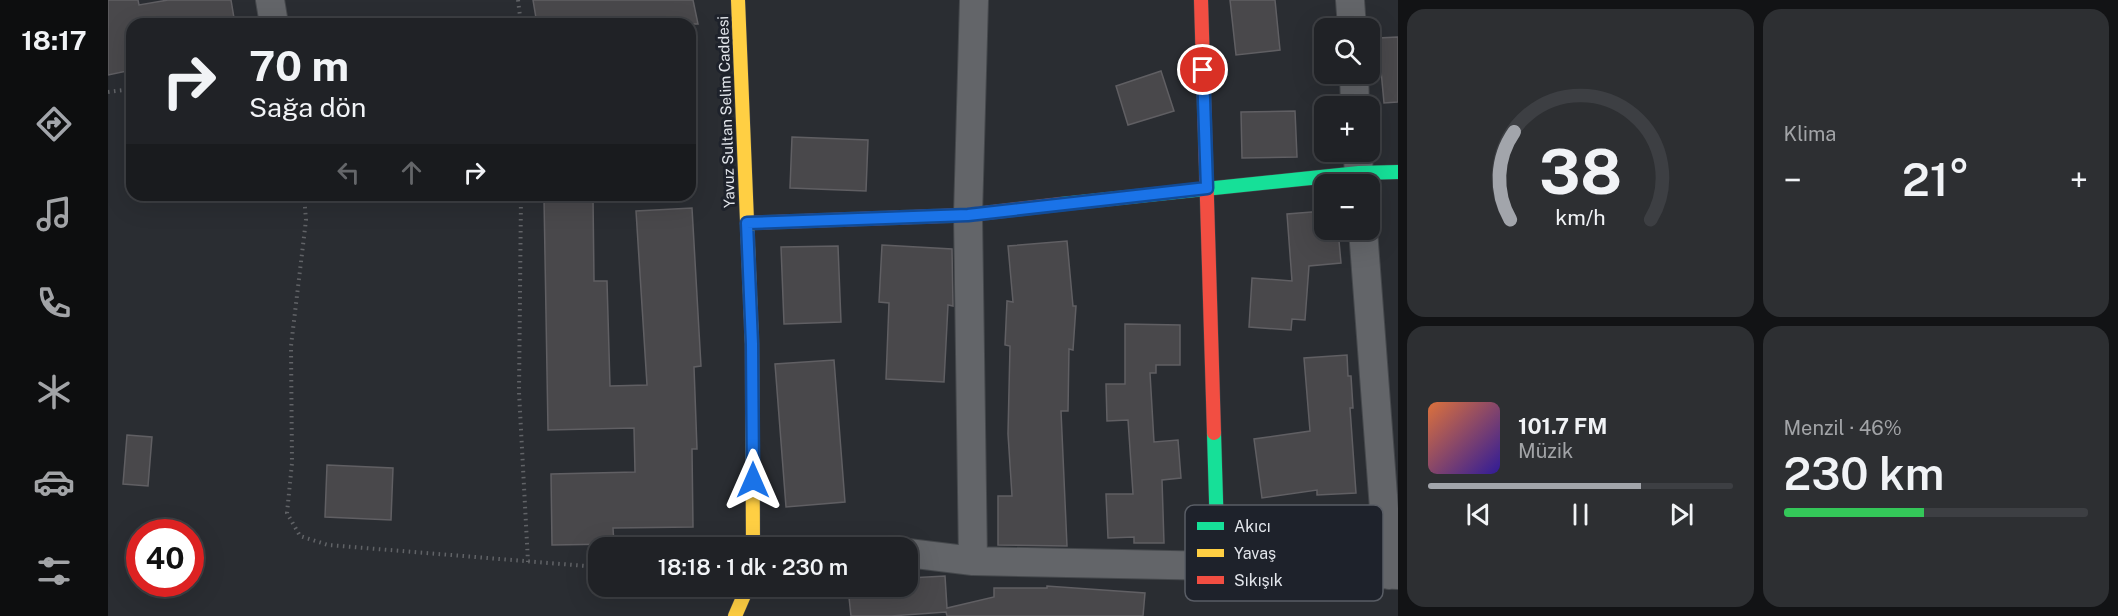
<!DOCTYPE html>
<html lang="tr">
<meta charset="utf-8">
<style>
:root{--surface:#202226;--page:#2d2f32;--text:#f1f3f6;--muted:#a2a4a7;--line:#3d3f43;--accent:#a2a5ab}
body{margin:0;font-family:"Public Sans",sans-serif;background:var(--page);color:var(--text);height:100vh;display:flex;flex-direction:column;font-size:22px;white-space:nowrap}
*{box-sizing:border-box;margin:0}
p{font-size:20px;color:var(--muted)}
.icon{flex:none;width:33px;height:33px;fill:none;stroke:currentColor;stroke-width:2;stroke-linecap:round;stroke-linejoin:round}
.map{position:relative;flex:1;overflow:hidden}
.sheet{display:flex;flex-direction:column;gap:9px;padding:9px;background:#121315;width:720px}
.sheet>*{flex:none}
.top-card{position:absolute;left:18px;top:18px;width:570px;height:183px;border-radius:18px;box-shadow:0 6px 24px #0002,0 0 0 2px var(--line);background:#202226;color:var(--text);overflow:hidden}
.controls{position:absolute;left:1206px;top:18px;display:grid;gap:12px}
.controls a{display:grid;place-items:center;width:66px;height:66px;border-radius:12px;background:var(--surface);box-shadow:0 6px 24px #0002,0 0 0 2px var(--line);font-size:30px}
.speed{position:absolute;left:18px;top:519px;display:flex;gap:12px;font-size:30px;font-weight:700;text-align:center}
.speed>*{display:grid;place-content:center;width:78px;height:78px;border-radius:50%;background:var(--surface);box-shadow:0 6px 24px #0002,0 0 0 2px var(--line);line-height:1}
.speed .limit{border:9px solid #d22;background:#fff;color:#111}
.pin{position:absolute;display:grid;place-items:center;width:51px;height:51px;color:#fff;margin:-26px;border:3px solid #fff;border-radius:50%;box-shadow:0 2px 6px #0007}
.me{position:absolute;width:66px;margin:-33px;rotate:0deg;stroke-linejoin:round;filter:drop-shadow(0 0 4px #0008)}
.turn{display:flex;align-items:center;gap:21px;height:126px;padding:0 24px;font-size:27px}
.turn .icon{width:78px;height:78px;stroke-width:2.5}
.turn b{display:block;font-size:42px;line-height:51px}
.lanes{display:flex;align-items:center;height:57px;padding:0 24px;background:#0003;justify-content:center;gap:30px;direction:ltr}
.lanes .off{opacity:.35}
.big{font-size:45px;font-weight:600;line-height:1.1}
.sheet .widget{flex:1;display:flex;flex-direction:column;justify-content:center;gap:9px;min-width:0;padding:0 21px;border-radius:18px;background:var(--page)}
.sheet .dial{align-items:center;gap:0}
.dial svg{height:156px;overflow:visible;fill:none;stroke:var(--line);stroke-width:7;stroke-linecap:round;text-anchor:middle}
.dial text{fill:var(--text);stroke:none}
.song{display:flex;align-items:center;gap:18px}
.cover{width:72px;height:72px;border-radius:9px;background:linear-gradient(135deg,hsl(20 70% 55%),hsl(250 70% 35%))}
.played{height:6px;border-radius:3px;background:linear-gradient(90deg,var(--accent) 70%,var(--line) 70%)}
.keys{display:flex;justify-content:space-around;direction:ltr}
.heat{display:flex;justify-content:space-between;align-items:center;font-size:33px;direction:ltr}
.charge{height:9px;border-radius:4px;background:linear-gradient(90deg,#34c759 46%,var(--line) 0)}
.sheet .tiles{flex:1;display:grid;gap:9px;grid-template-columns:repeat(2,1fr)}
.trip{position:absolute;left:480px;top:537px;width:330px;height:60px;border-radius:18px;background:var(--surface);box-shadow:0 6px 24px #0002,0 0 0 2px var(--line);font-weight:600;line-height:60px;text-align:center}
main{display:flex;flex:1;min-height:0}
.tab-bar{display:flex;flex-direction:column;width:108px;justify-content:space-around;align-items:center;background:#0d0e0f;color:var(--muted)}
.tab-bar .icon{width:42px;height:42px}
.tab-bar .active{color:var(--accent)}
.tab-bar b{font-size:27px;color:var(--text)}
.map>svg:first-child{display:block}
.building{fill:#49484b;stroke:#605f63;stroke-width:1.5}
.lines{fill:none;stroke-linecap:round;stroke-linejoin:round}
.street-casing{stroke:#45484c;stroke-width:30}
.fast-casing{stroke:#45484c;stroke-width:15}
.slow-casing{stroke:#45484c;stroke-width:15}
.jam-casing{stroke:#45484c;stroke-width:15}
.path{stroke:#616367;stroke-width:4;stroke-dasharray:1.5 4.5;stroke-linecap:butt}
.street{stroke:#636569;stroke-width:28}
.fast{stroke:#16e098;stroke-width:14}
.slow{stroke:#ffcf43;stroke-width:14}
.jam{stroke:#f24e42;stroke-width:14}
.route-casing{stroke:#114b97;stroke-width:15}
.route{stroke:#1a73e8;stroke-width:10}
.labels{text-anchor:middle;dominant-baseline:central;stroke-width:6;stroke-linejoin:round;paint-order:stroke}
.street-label{font-size:15px;fill:#e3e6ec;stroke:#1e222b}
.key{fill:#1e222b;stroke:#595d65;stroke-width:1.5}
.key-label{font-size:16px;fill:#e3e6ec}
</style>
<main>
<nav class="tab-bar">
<b>18:17</b>
<svg class="icon active" aria-label="directions" viewBox="0 0 24 24"><path d="M12 3l9 9-9 9-9-9zM9 14v-3h6M13 9l2 2-2 2"/></svg>
<svg class="icon" aria-label="music" viewBox="0 0 24 24"><path d="M9 18V5l10-2v13"/><circle cx="6" cy="18" r="3"/><circle cx="16" cy="16" r="3"/></svg>
<svg class="icon" aria-label="phone" viewBox="0 0 24 24"><path d="M5 4h4l2 5-3 2q2 4 5 5l2-3 5 2v4C11 20 4 13 5 4z"/></svg>
<svg class="icon" aria-label="climate" viewBox="0 0 24 24"><path d="M12 3v18M4 7l16 10M4 17L20 7"/></svg>
<svg class="icon" aria-label="car" viewBox="0 0 24 24"><path d="M5 17H2v-5l4-1 3-4h7l3 4 3 1v5h-3M9 17h6M6 11h13"/><circle cx="7" cy="17" r="2"/><circle cx="17" cy="17" r="2"/></svg>
<svg class="icon" aria-label="filters" viewBox="0 0 24 24"><path d="M4 7h16M4 17h16"/><circle cx="9" cy="7" r="2"/><circle cx="15" cy="17" r="2"/></svg>
</nav>
<div class="map">
<svg width="1290" height="616" viewBox="0 0 1290 616">
<rect width="100%" height="100%" fill="#2a2d32"/>
<path class="building" d="M 0,0 L 30,0 L 31,5 L 60,0 L 123,0 L 127,24 L 24,24 L 24,70 L 0,75 Z
M 425,0 L 585,0 L 590,24 L 429,24 Z
M 1122,0 L 1167,0 L 1172,50 L 1128,55 Z
M 1290,37 L 1290,102 L 1276,103 L 1270,38 Z
M 1053,71 L 1066,111 L 1020,125 L 1008,86 Z
M 1187,111 L 1189,157 L 1134,158 L 1133,112 Z
M 684,137 L 760,140 L 758,191 L 682,188 Z
M 485,197 L 486,281 L 499,281 L 502,386 L 539,385 L 528,211 L 584,208 L 593,366 L 586,367 L 589,449 L 584,449 L 585,527 L 505,528 L 506,544 L 444,545 L 443,474 L 527,472 L 526,428 L 440,430 L 436,198 Z
M 1216,211 L 1216,230 L 1230,230 L 1233,263 L 1201,266 L 1197,320 L 1184,319 L 1183,330 L 1141,327 L 1144,278 L 1184,281 L 1179,214 Z
M 959,241 L 965,306 L 968,306 L 965,350 L 961,349 L 960,411 L 953,411 L 959,546 L 890,545 L 890,496 L 904,496 L 900,434 L 902,346 L 897,345 L 899,301 L 905,302 L 900,246 Z
M 774,245 L 844,249 L 845,306 L 840,305 L 836,382 L 778,379 L 781,303 L 771,302 Z
M 730,246 L 733,322 L 676,324 L 673,247 Z
M 1017,324 L 1072,325 L 1072,365 L 1048,365 L 1048,373 L 1042,373 L 1046,442 L 1070,440 L 1073,478 L 1054,480 L 1056,543 L 1026,543 L 1026,537 L 1000,538 L 998,494 L 1025,494 L 1020,420 L 999,421 L 998,384 L 1017,384 Z
M 1239,355 L 1240,376 L 1243,376 L 1245,408 L 1242,408 L 1248,493 L 1209,495 L 1209,490 L 1154,498 L 1146,439 L 1202,431 L 1196,358 Z
M 726,360 L 737,502 L 678,507 L 667,364 Z
M 19,435 L 44,437 L 40,486 L 15,484 Z
M 219,465 L 285,468 L 283,520 L 217,517 Z
M 837,576 L 839,608 L 886,597 L 886,588 L 939,588 L 939,586 L 1037,593 L 1035,616 L 839,616 L 838,612 L 783,616 L 743,616 L 740,588 L 802,586 L 801,578 Z"/>
<g class="lines">
<g class="street-casing">
<path id="street" d="M 162,0 L 166,24
M 1242,0 L 1244,28
M 1246,74 L 1247,106
M 1250,152 L 1251,184
M 1255,230 L 1281,575
M 800,553 L 865,561 L 1110,566 L 1290,575
M 865,561 L 860,215 L 866,0"/>
</g>
<g class="fast-casing">
<path id="fast" d="M 954,204 L 1251,173 L 1290,172
M 1106,433 L 1110,566"/>
</g>
<g class="slow-casing">
<path id="slow" d="M 630,0 L 644,344 L 645,548
M 627,616 L 640,586"/>
</g>
<g class="jam-casing">
<path id="jam" d="M 1093,0 L 1106,433
M 639,223 L 860,215 L 954,204"/>
</g>
<path class="path" d="M 410,0 L 413,24
M 0,92 L 24,89
M 196,195 L 198,220 L 183,346 L 184,463 L 179,513 L 192,536 L 220,545 L 490,567
M 413,195 L 411,392 L 420,562"/>
<use href="#street" class="street"/>
<use href="#fast" class="fast"/>
<use href="#slow" class="slow"/>
<use href="#jam" class="jam"/>
</g>
<g class="lines">
<g class="route-casing">
<path id="route" d="M 645,480 L 644,344 L 639,223 L 860,215 L 1099,188 L 1095,70"/>
</g>
<use href="#route" class="route"/>
</g>
<g class="labels">
<g class="street-label">
<text transform="translate(618 112) rotate(-92)">Yavuz Sultan Selim Caddesi</text>
</g>
</g>
<rect x="1077" y="505" width="198" height="96" rx="9" class="key"/>
<rect x="1089" y="522" width="27" height="8" fill="#16e098"/>
<rect x="1089" y="549" width="27" height="8" fill="#ffcf43"/>
<rect x="1089" y="576" width="27" height="8" fill="#f24e42"/>
<g class="key-label">
<text x="1126" y="532">Akıcı</text>
<text x="1126" y="559">Yavaş</text>
<text x="1126" y="586">Sıkışık</text>
</g>
</svg>
<div class="controls">
<a><svg class="icon" aria-label="search" viewBox="0 0 24 24"><circle cx="10" cy="10" r="6"/><path d="M15 15l6 6"/></svg></a>
<a>+</a>
<a>−</a>
</div>
<div class="speed"><div class="limit">40</div></div>
<div class="pin" style="left:1095px;top:70px;background:#d93025"><svg class="icon" aria-label="arrive" viewBox="0 0 24 24"><path d="M6 21V4h12l-3 4 3 4H6"/></svg></div>
<svg class="me" style="left:645px;top:480px" viewBox="-20 -20 40 40"><path d="M0-17L14 15 0 8-14 15z" fill="#1a73e8" stroke="#fff" stroke-width="4"/></svg>
<div class="trip">18:18 · 1 dk · 230 m</div>
<div class="top-card">
<div class="turn"><svg class="icon" aria-label="right" viewBox="0 0 24 24"><path d="M7 20v-9h11M14 6l5 5-5 5"/></svg><div><b>70 m</b>Sağa dön</div></div>
<div class="lanes"><svg class="icon off" aria-label="left" viewBox="0 0 24 24"><path d="M17 20v-9H6M10 6l-5 5 5 5"/></svg><svg class="icon off" aria-label="ahead" viewBox="0 0 24 24"><path d="M12 20V5M6 11l6-6 6 6"/></svg><svg class="icon" aria-label="right" viewBox="0 0 24 24"><path d="M7 20v-9h11M14 6l5 5-5 5"/></svg></div>
</div>
</div>
<section class="sheet">
<div class="tiles">
<div class="widget dial"><svg viewBox="0 0 100 80">
<path d="M14 69A42 42 0 1 1 86 69"/>
<path d="M14 69A42 42 0 0 1 16 24" stroke="#a2a5ab"/>
<text x="50" y="56" font-size="32" font-weight="700">38</text>
<text x="50" y="72" font-size="11">km/h</text>
</svg></div>
<div class="widget"><p>Klima</p>
<div class="heat"><a>−</a><b class="big">21°</b><a>+</a></div>
</div>
<div class="widget">
<div class="song"><i class="cover"></i><div><b>101.7 FM</b><p>Müzik</p></div></div>
<div class="played"></div>
<div class="keys"><svg class="icon" aria-label="previous" viewBox="0 0 24 24"><path d="M18 5L8 12l10 7zM5 5v14"/></svg><svg class="icon" aria-label="pause" viewBox="0 0 24 24"><path d="M8 5v14M16 5v14"/></svg><svg class="icon" aria-label="next" viewBox="0 0 24 24"><path d="M6 5l10 7-10 7zM19 5v14"/></svg></div>
</div>
<div class="widget"><p>Menzil · 46%</p><b class="big">230 km</b><div class="charge"></div></div>
</div>
</section>
</main>
